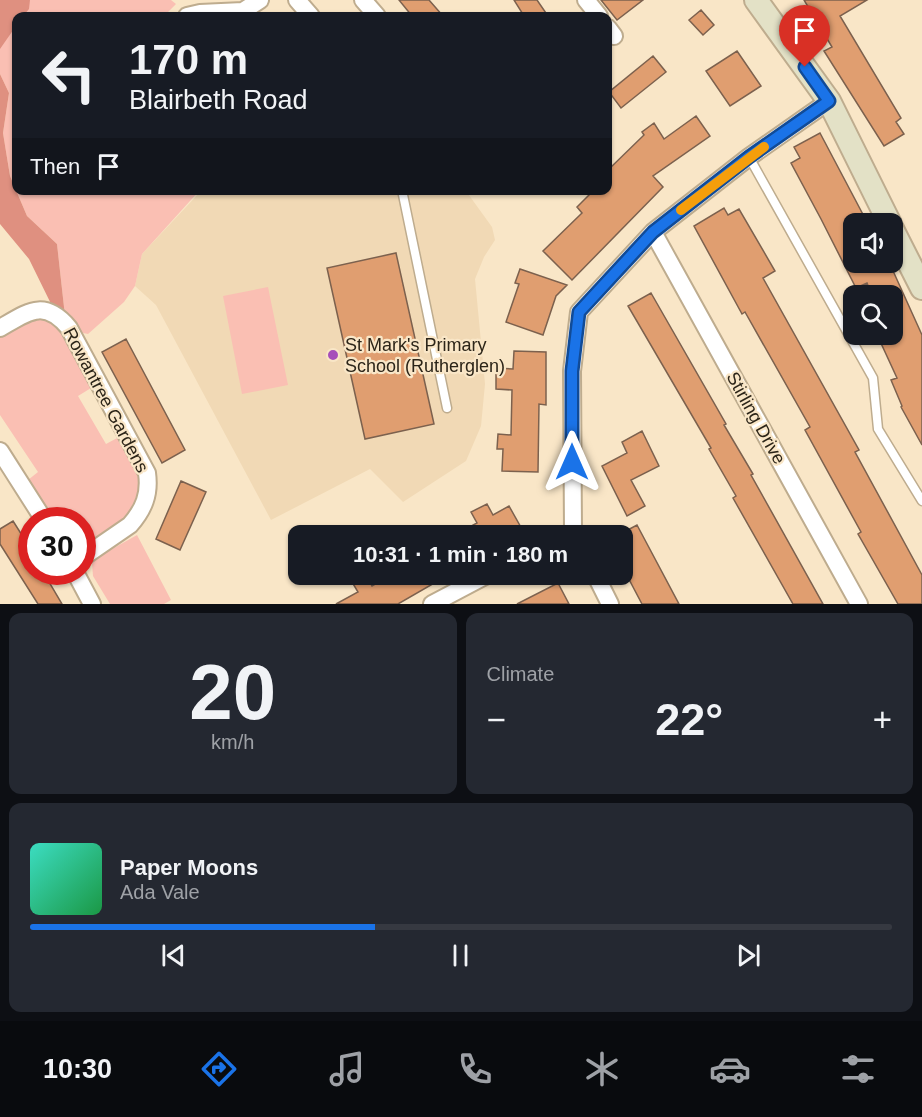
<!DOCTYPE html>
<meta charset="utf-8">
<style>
:root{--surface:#171b24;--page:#242831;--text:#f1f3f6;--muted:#9ea1a6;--line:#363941;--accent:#1a73e8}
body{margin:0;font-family:Arial,sans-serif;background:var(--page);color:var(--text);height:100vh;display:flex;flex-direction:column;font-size:22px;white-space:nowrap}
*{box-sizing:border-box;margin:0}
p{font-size:20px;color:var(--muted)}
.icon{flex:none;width:33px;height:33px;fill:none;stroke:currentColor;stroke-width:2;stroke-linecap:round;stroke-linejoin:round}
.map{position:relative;height:604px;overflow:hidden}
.side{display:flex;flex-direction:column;gap:9px;padding:9px;background:#0d0f14;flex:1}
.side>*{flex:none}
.guide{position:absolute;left:12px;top:12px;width:600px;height:183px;border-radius:12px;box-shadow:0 2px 4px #0004;background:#171b24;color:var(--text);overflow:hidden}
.tools{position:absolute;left:843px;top:213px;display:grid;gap:12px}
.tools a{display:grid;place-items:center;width:60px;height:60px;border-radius:12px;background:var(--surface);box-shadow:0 2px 4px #0004;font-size:30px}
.speed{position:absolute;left:18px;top:507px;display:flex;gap:12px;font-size:30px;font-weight:700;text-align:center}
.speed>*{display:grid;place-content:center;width:78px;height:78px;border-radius:50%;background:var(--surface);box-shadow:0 2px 4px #0004;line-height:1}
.speed .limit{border:9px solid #d22;background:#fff;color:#111}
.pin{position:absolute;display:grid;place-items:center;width:51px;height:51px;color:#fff;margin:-62px -26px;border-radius:50% 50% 50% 0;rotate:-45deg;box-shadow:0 0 6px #0007}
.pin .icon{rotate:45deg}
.me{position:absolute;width:66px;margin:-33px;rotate:0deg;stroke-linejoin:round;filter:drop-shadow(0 0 4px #0008)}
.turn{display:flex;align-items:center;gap:21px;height:126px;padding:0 18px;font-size:27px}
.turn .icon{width:78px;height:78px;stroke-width:2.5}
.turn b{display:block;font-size:42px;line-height:51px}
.then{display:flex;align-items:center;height:57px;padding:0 18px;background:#0003;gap:12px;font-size:22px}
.big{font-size:45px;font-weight:800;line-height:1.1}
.side .widget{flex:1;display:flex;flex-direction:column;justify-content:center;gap:9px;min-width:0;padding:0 21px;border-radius:12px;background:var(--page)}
.side .dial{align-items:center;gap:0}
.dial b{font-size:78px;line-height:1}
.song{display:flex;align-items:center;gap:18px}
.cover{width:72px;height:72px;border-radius:9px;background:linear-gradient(135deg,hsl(170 70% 55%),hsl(140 70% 35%))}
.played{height:6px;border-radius:3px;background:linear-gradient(90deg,var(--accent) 40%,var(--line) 40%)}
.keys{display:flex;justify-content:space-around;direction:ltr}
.heat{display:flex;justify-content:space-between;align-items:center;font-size:33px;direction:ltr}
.side .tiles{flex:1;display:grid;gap:9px;grid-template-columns:1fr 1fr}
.widget:last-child{grid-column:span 2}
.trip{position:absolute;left:288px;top:525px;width:345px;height:60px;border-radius:12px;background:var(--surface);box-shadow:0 2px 4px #0004;font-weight:800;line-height:60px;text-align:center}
.menu{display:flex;height:96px;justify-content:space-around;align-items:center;background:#090b0e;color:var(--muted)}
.menu .icon{width:42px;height:42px}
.menu .on{color:var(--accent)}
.menu b{font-size:27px;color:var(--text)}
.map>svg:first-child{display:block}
.built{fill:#f1d9b5}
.green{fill:#fabfb3}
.forest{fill:#df9080}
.building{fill:#e09e70;stroke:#7c614e;stroke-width:1.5}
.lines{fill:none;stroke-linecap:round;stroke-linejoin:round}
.lane-casing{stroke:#beac8e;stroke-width:11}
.street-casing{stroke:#beac8e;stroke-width:20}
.secondary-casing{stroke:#beac8e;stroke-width:26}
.lane{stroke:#fff;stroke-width:8}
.street{stroke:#fff;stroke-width:16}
.secondary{stroke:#e3e1c6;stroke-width:22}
.route-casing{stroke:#114b97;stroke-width:15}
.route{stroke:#1a73e8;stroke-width:10}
.slow{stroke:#f59e0b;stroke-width:10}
.poi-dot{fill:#a64eba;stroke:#f9e6c7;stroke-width:2}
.labels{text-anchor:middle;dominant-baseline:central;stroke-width:4.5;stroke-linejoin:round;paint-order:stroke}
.poi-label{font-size:18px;fill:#2c2519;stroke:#f9e6c7;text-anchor:start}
.street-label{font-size:18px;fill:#2c2519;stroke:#f9e6c7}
</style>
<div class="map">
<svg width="922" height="604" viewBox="0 0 922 604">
<rect width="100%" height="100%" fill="#f9e6c7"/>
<path class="built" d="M 201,191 L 466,191 L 492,227 L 495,240 L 484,257 L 475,279 L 485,384 L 481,426 L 466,461 L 403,502 L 370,469 L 271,520 L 156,305 L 135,286 L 142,254 Z"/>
<path class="green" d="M 30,0 L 171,0 L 176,4 L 164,16 L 20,16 Z
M 16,21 L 16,190 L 199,191 L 142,254 L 135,286 L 124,302 L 88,334 L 78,332 L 65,316 L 57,244 L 27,216 L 10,176 L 3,133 L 9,93 L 0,74 L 0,47 Z
M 268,287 L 288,385 L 242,394 L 223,296 Z
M 42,317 L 60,326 L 91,388 L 78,396 L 106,444 L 119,437 L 138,470 L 142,488 L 132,512 L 93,542 L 83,547 L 82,520 L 53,520 L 28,480 L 38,472 L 0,415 L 0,337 L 27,320 Z
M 137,535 L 171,600 L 164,604 L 110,604 L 93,576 L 92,563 L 98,557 Z"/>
<path class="forest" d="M 0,0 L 30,0 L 29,9 L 23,16 L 16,16 L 16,26 L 0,49 Z
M 0,74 L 9,93 L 3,133 L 10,176 L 27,216 L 57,244 L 65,316 L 56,314 L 29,259 L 0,224 Z"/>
<path class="building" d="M 399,0 L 429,0 L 443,16 L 412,16 Z
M 514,0 L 537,0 L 548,16 L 524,16 Z
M 601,0 L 643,0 L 617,20 Z
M 804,0 L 867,0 L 840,16 L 901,118 L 896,122 L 904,134 L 884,146 L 824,51 L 832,47 Z
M 701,10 L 714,25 L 703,35 L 689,20 Z
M 737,51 L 761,86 L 730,106 L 706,71 Z
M 653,56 L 666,72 L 621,108 L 609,92 Z
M 696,116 L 710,136 L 653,176 L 663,187 L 572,280 L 543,251 L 582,213 L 577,207 L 594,190 L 608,190 L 608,170 L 644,135 L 642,132 L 654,123 L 664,139 Z
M 820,133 L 868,224 L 854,224 L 854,262 L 889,262 L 922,335 L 922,445 L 901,407 L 902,406 L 891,380 L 897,378 L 880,341 L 892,335 L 892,296 L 872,296 L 867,283 L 856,288 L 821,219 L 791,163 L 800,158 L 794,147 Z
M 724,208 L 728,215 L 739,209 L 775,271 L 763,278 L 859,450 L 855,452 L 922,575 L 922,604 L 898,604 L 858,534 L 861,532 L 805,430 L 810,427 L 745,312 L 742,314 L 694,226 Z
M 396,253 L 434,424 L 365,439 L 327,268 Z
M 520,269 L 567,285 L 556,296 L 543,335 L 506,322 L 519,284 L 515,283 Z
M 651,293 L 726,424 L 724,425 L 753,474 L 751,475 L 823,604 L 793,604 L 733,498 L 736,496 L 709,449 L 711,448 L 628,306 Z
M 126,339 L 185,450 L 162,463 L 102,352 Z
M 514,351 L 546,352 L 546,405 L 539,404 L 538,472 L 502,471 L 503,449 L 497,449 L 498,434 L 511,435 L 512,390 L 496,389 L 496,368 L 513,369 Z
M 642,431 L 659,466 L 631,480 L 645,506 L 627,516 L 602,466 L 627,453 L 622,442 Z
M 181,481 L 206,492 L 180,550 L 156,539 Z
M 487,504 L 493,515 L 509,506 L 523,531 L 514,536 L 453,536 L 477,523 L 471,512 Z
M 13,521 L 32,551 L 32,572 L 65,572 L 49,582 L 62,604 L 38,604 L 0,544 L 0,529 Z
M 637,525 L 679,604 L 642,604 L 622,566 L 622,533 Z
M 393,574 L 450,574 L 398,604 L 336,604 L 358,592 L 352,582 L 366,575 L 372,586 Z
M 558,583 L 569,604 L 517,604 Z"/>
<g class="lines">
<g class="lane-casing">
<path id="lane" d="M 749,157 L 873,378 L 878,429 L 922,501
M 402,190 L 447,408"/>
</g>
<g class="street-casing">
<path id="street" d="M 297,0 L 311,16
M 363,0 L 377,16
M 586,0 L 599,16
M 187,16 L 200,13 L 243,11 L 260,0
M 608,28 L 614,36
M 653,232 L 859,604
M 0,328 C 28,312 44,298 69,328 L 147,473 C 150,494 144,509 130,525 L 82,558
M 0,451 L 44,520
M 575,536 L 573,531 L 572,371 L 579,312 L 653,232 L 749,157 L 829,101
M 75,572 L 92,604
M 595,574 L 610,604
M 432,604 L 489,574"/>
</g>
<g class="secondary-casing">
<path id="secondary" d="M 756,0 L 829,101 L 890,224
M 892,229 L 922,288"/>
</g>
<use href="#lane" class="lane"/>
<use href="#street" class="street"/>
<use href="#secondary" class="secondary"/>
</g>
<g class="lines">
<g class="route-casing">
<path id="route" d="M 572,462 L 572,371 L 579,312 L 653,232 L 749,157 L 829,101 L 805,67"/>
</g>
<use href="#route" class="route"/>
<path class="slow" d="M 681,210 L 764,147"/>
</g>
<circle class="poi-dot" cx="333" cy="355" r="6"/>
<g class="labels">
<g class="poi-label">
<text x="345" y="345">St Mark's Primary<tspan x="345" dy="21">School (Rutherglen)</tspan></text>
</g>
<g class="street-label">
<text transform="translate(106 400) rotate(62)">Rowantree Gardens</text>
<text transform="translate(756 418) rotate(61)">Stirling Drive</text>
</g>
</g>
</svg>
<div class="tools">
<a><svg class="icon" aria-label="sound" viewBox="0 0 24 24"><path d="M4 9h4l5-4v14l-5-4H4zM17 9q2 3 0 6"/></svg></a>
<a><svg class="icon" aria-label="search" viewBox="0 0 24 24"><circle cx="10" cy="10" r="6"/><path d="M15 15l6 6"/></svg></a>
</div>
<div class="speed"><div class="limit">30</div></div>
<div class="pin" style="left:805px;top:67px;background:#d93025"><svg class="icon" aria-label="arrive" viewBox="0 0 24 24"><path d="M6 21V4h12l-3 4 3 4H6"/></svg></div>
<svg class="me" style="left:572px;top:462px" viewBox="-20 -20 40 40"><path d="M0-17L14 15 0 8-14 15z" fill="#1a73e8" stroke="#fff" stroke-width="4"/></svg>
<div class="trip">10:31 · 1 min · 180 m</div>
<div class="guide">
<div class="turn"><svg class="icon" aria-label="left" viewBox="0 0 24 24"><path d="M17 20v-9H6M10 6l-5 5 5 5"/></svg><div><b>170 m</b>Blairbeth Road</div></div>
<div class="then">Then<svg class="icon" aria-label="arrive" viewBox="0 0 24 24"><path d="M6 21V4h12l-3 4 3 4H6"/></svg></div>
</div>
</div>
<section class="side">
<div class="tiles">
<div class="widget dial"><b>20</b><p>km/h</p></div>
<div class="widget"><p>Climate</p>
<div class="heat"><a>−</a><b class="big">22°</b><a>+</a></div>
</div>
<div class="widget">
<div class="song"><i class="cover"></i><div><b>Paper Moons</b><p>Ada Vale</p></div></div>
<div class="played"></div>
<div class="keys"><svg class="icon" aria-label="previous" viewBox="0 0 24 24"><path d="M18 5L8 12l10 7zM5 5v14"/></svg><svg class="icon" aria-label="pause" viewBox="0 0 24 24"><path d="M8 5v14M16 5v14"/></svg><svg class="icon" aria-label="next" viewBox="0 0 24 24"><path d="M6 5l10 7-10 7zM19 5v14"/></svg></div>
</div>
</div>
</section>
<nav class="menu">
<b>10:30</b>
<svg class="icon on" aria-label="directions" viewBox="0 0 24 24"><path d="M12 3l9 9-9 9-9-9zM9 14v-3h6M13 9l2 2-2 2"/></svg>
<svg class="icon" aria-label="music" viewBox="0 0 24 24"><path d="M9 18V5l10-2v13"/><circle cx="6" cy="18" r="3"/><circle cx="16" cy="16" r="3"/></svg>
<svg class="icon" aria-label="phone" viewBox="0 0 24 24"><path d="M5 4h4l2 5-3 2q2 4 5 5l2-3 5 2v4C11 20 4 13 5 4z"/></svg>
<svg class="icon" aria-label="climate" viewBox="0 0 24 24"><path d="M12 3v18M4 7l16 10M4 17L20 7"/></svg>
<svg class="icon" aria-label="car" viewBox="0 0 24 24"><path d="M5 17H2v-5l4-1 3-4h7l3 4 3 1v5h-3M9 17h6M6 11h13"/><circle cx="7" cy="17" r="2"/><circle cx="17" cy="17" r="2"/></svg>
<svg class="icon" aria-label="filters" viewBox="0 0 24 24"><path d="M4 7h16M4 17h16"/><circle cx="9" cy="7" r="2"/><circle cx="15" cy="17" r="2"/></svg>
</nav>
